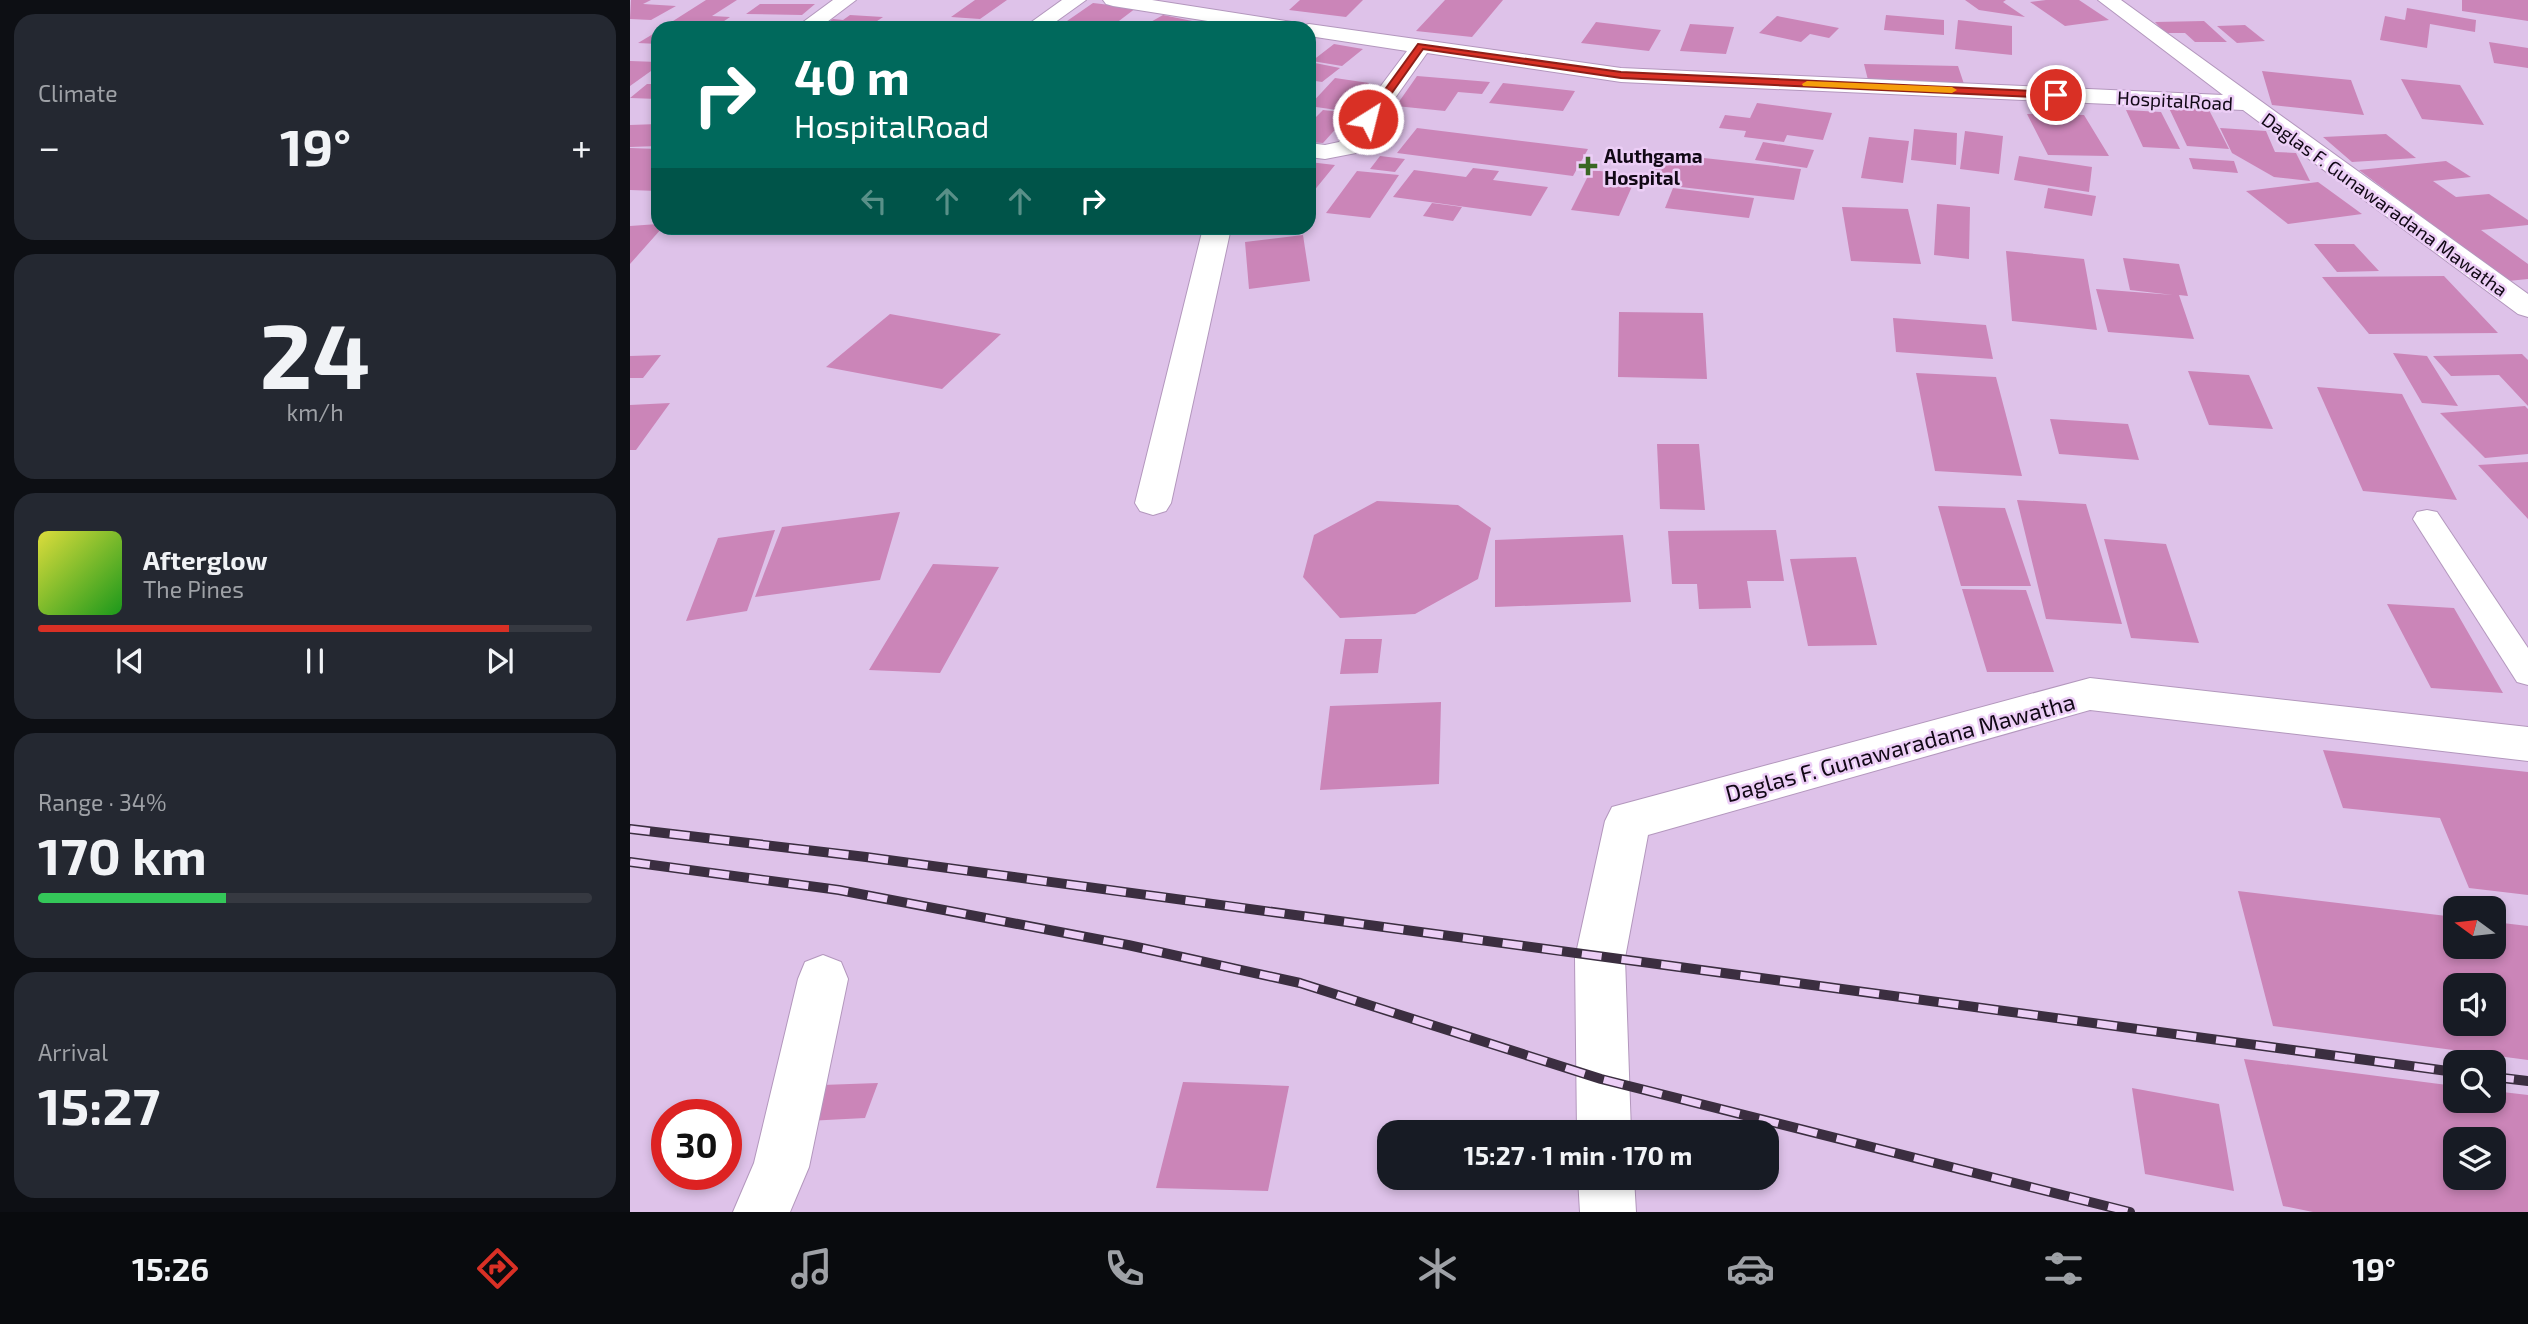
<!DOCTYPE html>
<meta charset="utf-8">
<style>
:root{--surface:#171b24;--page:#242831;--text:#f1f3f6;--muted:#9ea1a6;--line:#363941;--accent:#d93025}
body{margin:0;font-family:"Exo 2",sans-serif;background:var(--page);color:var(--text);height:100vh;display:flex;flex-direction:column;font-size:26px;white-space:nowrap}
*{box-sizing:border-box;margin:0}
p{font-size:23px;color:var(--muted)}
.icon{flex:none;width:38px;height:38px;fill:none;stroke:currentColor;stroke-width:2;stroke-linecap:round;stroke-linejoin:round}
.map{position:relative;flex:1;overflow:hidden}
.details{display:flex;flex-direction:column;gap:14px;padding:14px;background:#0d0f14;width:630px}
.details>*{flex:none}
.hud{position:absolute;left:21px;top:21px;width:665px;height:214px;border-radius:21px;box-shadow:0 4px 10px #0003;background:#00695c;color:#fff;overflow:hidden}
.needle{width:46px;rotate:285deg}
.buttons{position:absolute;left:1813px;top:896px;display:grid;gap:14px}
.buttons a{display:grid;place-items:center;width:63px;height:63px;border-radius:14px;background:var(--surface);box-shadow:0 4px 10px #0003;font-size:35px}
.speed{position:absolute;left:21px;top:1099px;display:flex;gap:14px;font-size:35px;font-weight:700;text-align:center}
.speed>*{display:grid;place-content:center;width:91px;height:91px;border-radius:50%;background:var(--surface);box-shadow:0 4px 10px #0003;line-height:1}
.speed .limit{border:10px solid #d22;background:#fff;color:#111}
.pin{position:absolute;display:grid;place-items:center;width:60px;height:60px;color:#fff;margin:-30px;border:4px solid #fff;border-radius:50%;box-shadow:0 2px 7px #0007}
.me{position:absolute;width:77px;margin:-38px;rotate:36deg;stroke-linejoin:round;filter:drop-shadow(0 0 5px #0008)}
.turn{display:flex;align-items:center;gap:24px;height:147px;padding:0 28px;font-size:32px}
.turn .icon{width:91px;height:91px;stroke-width:2.5}
.turn b{display:block;font-size:49px;line-height:60px}
.lanes{display:flex;align-items:center;height:66px;padding:0 28px;background:#0003;justify-content:center;gap:35px;direction:ltr}
.lanes .off{opacity:.35}
.big{font-size:52px;font-weight:700;line-height:1.1}
.details .card{flex:1;display:flex;flex-direction:column;justify-content:center;gap:10px;min-width:0;padding:0 24px;border-radius:21px;background:var(--page)}
.details .dial{align-items:center;gap:0}
.dial b{font-size:91px;line-height:1}
.song{display:flex;align-items:center;gap:21px}
.cover{width:84px;height:84px;border-radius:10px;background:linear-gradient(135deg,hsl(60 70% 55%),hsl(120 70% 35%))}
.played{height:7px;border-radius:4px;background:linear-gradient(90deg,var(--accent) 85%,var(--line) 85%)}
.keys{display:flex;justify-content:space-around;direction:ltr}
.heat{display:flex;justify-content:space-between;align-items:center;font-size:38px;direction:ltr}
.charge{height:10px;border-radius:5px;background:linear-gradient(90deg,#34c759 34%,var(--line) 0)}
.trip{position:absolute;left:747px;top:1120px;width:402px;height:70px;border-radius:21px;background:var(--surface);box-shadow:0 4px 10px #0003;font-weight:700;line-height:70px;text-align:center}
.tabs{display:flex;height:112px;justify-content:space-around;align-items:center;background:#090b0e;color:var(--muted)}
.tabs .icon{width:49px;height:49px}
.tabs .on{color:var(--accent)}
.tabs b{font-size:32px;color:var(--text)}
main{display:flex;flex:1;min-height:0}
.map>svg:first-child{display:block}
.building{fill:#cb85b8;fill-rule:evenodd}
.lines{fill:none;stroke-linecap:round;stroke-linejoin:round}
.lane-casing{stroke:#b397bd;stroke-width:2}
.street-casing{stroke:#b397bd;stroke-width:2}
.lane{fill:#fff;fill-rule:evenodd}
.street{fill:#fff;fill-rule:evenodd}
.rail-casing{stroke:#3b2e40;stroke-width:10}
.rail{stroke:#eccef6;stroke-width:7;stroke-dasharray:20;stroke-linecap:butt}
.route{fill:#d93025;stroke:#8d1f18;stroke-width:2}
.slow{fill:#f59e0b}
.poi-dot{fill:#3a6725;stroke:#eccef6;stroke-width:2.5}
.labels{text-anchor:middle;dominant-baseline:central;stroke-width:5;stroke-linejoin:round;paint-order:stroke}
.far-street-label{font-size:19px;fill:#110815;stroke:#eccef6}
.far-poi-label{font-size:19px;font-weight:bold;fill:#110815;stroke:#eccef6;text-anchor:start}
.street-label{font-size:23px;fill:#110815;stroke:#eccef6}
</style>
<main>
<section class="details">
<div class="card"><p>Climate</p>
<div class="heat"><a>−</a><b class="big">19°</b><a>+</a></div>
</div>
<div class="card dial"><b>24</b><p>km/h</p></div>
<div class="card">
<div class="song"><i class="cover"></i><div><b>Afterglow</b><p>The Pines</p></div></div>
<div class="played"></div>
<div class="keys"><svg class="icon" aria-label="previous" viewBox="0 0 24 24"><path d="M18 5L8 12l10 7zM5 5v14"/></svg><svg class="icon" aria-label="pause" viewBox="0 0 24 24"><path d="M8 5v14M16 5v14"/></svg><svg class="icon" aria-label="next" viewBox="0 0 24 24"><path d="M6 5l10 7-10 7zM19 5v14"/></svg></div>
</div>
<div class="card"><p>Range · 34%</p><b class="big">170 km</b><div class="charge"></div></div>
<div class="card"><p>Arrival</p><b class="big">15:27</b></div>
</section>
<div class="map">
<svg width="1898" height="1212" viewBox="0 0 1898 1212">
<rect width="100%" height="100%" fill="#dec2e9"/>
<path class="building" d="M 1,0 L 21,0 L 13,4 L 46,6 L 21,20 L 0,19 Z
M 76,0 L 107,0 L 82,16 L 100,17 L 84,28 L 32,28 Z
M 345,0 L 377,0 L 350,19 L 321,17 Z
M 670,0 L 733,0 L 716,17 L 659,10 Z
M 815,0 L 873,0 L 842,37 L 786,31 Z
M 1335,0 L 1376,0 L 1373,2 L 1395,17 L 1349,10 Z
M 1416,0 L 1449,0 L 1479,20 L 1435,26 L 1400,2 Z
M 1832,0 L 1898,0 L 1898,21 L 1832,11 Z
M 463,3 L 506,8 L 481,27 L 437,21 Z
M 130,4 L 185,4 L 172,15 L 116,14 Z
M 1777,8 L 1846,20 L 1845,32 L 1800,24 L 1797,48 L 1750,40 L 1755,16 L 1775,20 Z
M 220,15 L 253,17 L 237,28 L 190,28 L 203,19 L 213,20 Z
M 533,15 L 567,22 L 557,28 L 510,28 Z
M 1256,15 L 1314,20 L 1314,35 L 1254,30 Z
M 1147,16 L 1209,28 L 1199,38 L 1180,34 L 1171,42 L 1129,33 Z
M 1328,20 L 1382,26 L 1382,55 L 1325,49 Z
M 1574,21 L 1597,42 L 1565,42 L 1555,33 L 1535,33 L 1525,22 Z
M 435,22 L 467,26 L 466,28 L 427,28 Z
M 966,22 L 1031,30 L 1019,51 L 951,43 Z
M 1060,24 L 1104,27 L 1096,54 L 1050,51 Z
M 1615,25 L 1635,41 L 1607,43 L 1587,26 Z
M 28,31 L 28,44 L 8,43 Z
M 1859,42 L 1898,48 L 1898,68 L 1864,63 Z
M 704,44 L 733,49 L 712,66 L 682,61 Z
M 0,61 L 28,62 L 28,66 L 0,86 Z
M 680,62 L 710,68 L 692,82 L 679,80 Z
M 1234,64 L 1328,66 L 1335,87 L 1239,84 Z
M 1632,71 L 1721,80 L 1734,115 L 1642,105 Z
M 787,76 L 860,82 L 852,94 L 828,92 L 815,111 L 766,106 Z
M 705,78 L 739,83 L 714,111 L 679,106 Z
M 1771,79 L 1830,85 L 1854,125 L 1792,119 Z
M 873,83 L 945,91 L 933,111 L 859,103 Z
M 17,84 L 28,84 L 28,99 L 0,98 Z
M 1127,103 L 1202,113 L 1193,140 L 1157,135 L 1154,142 L 1114,137 L 1116,131 L 1089,128 L 1095,115 L 1120,118 Z
M 1538,106 L 1578,108 L 1599,149 L 1557,146 Z
M 693,110 L 720,113 L 693,143 L 679,142 L 679,124 Z
M 1496,110 L 1531,112 L 1550,149 L 1513,147 Z
M 1397,114 L 1454,115 L 1479,156 L 1418,155 Z
M 28,124 L 28,146 L 0,147 L 0,125 Z
M 787,128 L 958,149 L 943,176 L 767,153 Z
M 1590,128 L 1636,131 L 1645,152 L 1666,153 L 1680,181 L 1644,177 L 1602,153 Z
M 1284,129 L 1327,133 L 1326,165 L 1281,160 Z
M 1335,131 L 1373,136 L 1369,174 L 1330,169 Z
M 1756,134 L 1786,158 L 1722,162 L 1693,137 Z
M 1239,137 L 1279,141 L 1273,183 L 1231,178 Z
M 1133,142 L 1184,150 L 1177,168 L 1125,160 Z
M 0,148 L 28,149 L 28,191 L 0,190 Z
M 750,156 L 775,159 L 765,172 L 740,169 Z
M 1389,156 L 1462,167 L 1459,192 L 1384,180 Z
M 1074,158 L 1171,169 L 1164,200 L 1016,183 L 1026,159 L 1071,165 Z
M 1559,158 L 1604,161 L 1608,173 L 1563,169 Z
M 1816,161 L 1841,177 L 1803,181 L 1826,197 L 1859,194 L 1898,220 L 1898,225 L 1851,230 L 1898,264 L 1898,279 L 1878,281 L 1729,170 Z
M 679,162 L 705,165 L 683,192 L 679,192 Z
M 843,168 L 869,171 L 863,180 L 918,187 L 901,216 L 763,197 L 784,170 L 836,177 Z
M 961,170 L 1007,175 L 989,216 L 941,210 Z
M 727,171 L 769,175 L 740,218 L 696,213 Z
M 1688,182 L 1732,214 L 1658,224 L 1616,191 Z
M 1043,188 L 1124,198 L 1119,218 L 1035,208 Z
M 1418,188 L 1466,196 L 1462,216 L 1414,208 Z
M 802,203 L 832,207 L 823,221 L 793,216 Z
M 1307,204 L 1340,207 L 1339,259 L 1304,255 Z
M 1212,207 L 1278,209 L 1291,264 L 1221,261 Z
M 28,224 L 28,228 L 32,228 L 0,264 L 0,226 Z
M 673,235 L 680,281 L 619,289 L 615,242 Z
M 1684,244 L 1724,244 L 1749,271 L 1707,272 Z
M 1376,251 L 1454,259 L 1467,330 L 1382,321 Z
M 1493,258 L 1549,264 L 1558,296 L 1549,295 L 1564,339 L 1478,332 L 1466,289 L 1543,295 L 1500,290 Z
M 1814,276 L 1868,333 L 1739,334 L 1692,277 Z
M 989,312 L 1073,313 L 1077,379 L 988,377 Z
M 260,314 L 371,334 L 312,389 L 196,367 Z
M 1263,318 L 1356,325 L 1363,359 L 1266,352 Z
M 1763,353 L 1797,356 L 1828,406 L 1792,403 Z
M 1892,354 L 1898,360 L 1898,406 L 1869,375 L 1821,376 L 1803,356 Z
M 31,355 L 13,378 L 0,378 L 0,356 Z
M 1558,371 L 1619,375 L 1643,429 L 1579,425 Z
M 1286,373 L 1366,377 L 1392,476 L 1305,471 Z
M 1687,387 L 1772,394 L 1827,500 L 1733,491 Z
M 40,403 L 6,450 L 0,450 L 0,405 Z
M 1895,406 L 1898,409 L 1898,454 L 1855,458 L 1810,413 Z
M 1420,419 L 1498,424 L 1509,460 L 1429,454 Z
M 1027,444 L 1069,444 L 1075,510 L 1030,509 Z
M 1898,462 L 1898,519 L 1848,465 Z
M 1387,500 L 1456,504 L 1492,624 L 1416,619 Z
M 747,501 L 828,505 L 861,528 L 848,579 L 785,614 L 710,618 L 673,577 L 684,535 Z
M 1308,506 L 1375,508 L 1401,586 L 1331,586 Z
M 270,512 L 250,580 L 125,597 L 152,527 Z
M 145,530 L 117,611 L 56,621 L 88,538 Z
M 1146,530 L 1154,581 L 1117,581 L 1121,608 L 1069,609 L 1067,584 L 1042,584 L 1038,531 Z
M 993,535 L 1001,602 L 865,607 L 865,540 Z
M 1474,539 L 1536,544 L 1569,643 L 1501,638 Z
M 1226,557 L 1247,645 L 1178,646 L 1160,559 Z
M 303,564 L 369,567 L 310,673 L 239,670 Z
M 1332,589 L 1396,590 L 1424,672 L 1357,672 Z
M 1757,604 L 1824,608 L 1873,693 L 1801,688 Z
M 715,639 L 752,639 L 748,673 L 710,674 Z
M 811,702 L 809,784 L 690,790 L 700,706 Z
M 1693,750 L 1898,772 L 1898,895 L 1839,888 L 1810,818 L 1713,808 Z
M 1608,891 L 1825,917 L 1825,947 L 1864,947 L 1864,922 L 1898,926 L 1898,1060 L 1643,1026 ZM 1825,985 L 1864,985 L 1864,1024 L 1825,1024 Z
M 1614,1059 L 1825,1086 L 1825,1101 L 1864,1101 L 1864,1091 L 1898,1095 L 1898,1212 L 1683,1212 L 1653,1206 ZM 1825,1139 L 1864,1139 L 1864,1178 L 1825,1178 Z
M 553,1082 L 659,1086 L 638,1191 L 526,1188 Z
M 248,1083 L 235,1118 L 177,1121 L 192,1085 Z
M 1502,1088 L 1589,1104 L 1604,1191 L 1515,1174 Z"/>
<g class="lines">
<g class="lane-casing">
<path id="lane" d="M 1797,510 L 1807,512 L 1898,648 L 1898,685 L 1887,682 L 1783,519 L 1787,512 Z"/>
</g>
<g class="street-casing">
<path id="street" d="M 203,0 L 226,0 L 189,28 L 165,28 Z
M 432,0 L 456,0 L 417,28 L 393,28 Z
M 473,0 L 522,0 L 662,22 L 671,26 L 679,24 L 991,68 L 1593,95 L 1468,0 L 1491,0 L 1898,294 L 1898,317 L 1888,314 L 1613,110 L 991,82 L 797,53 L 726,153 L 695,159 L 679,157 L 679,143 L 695,145 L 709,142 L 777,51 L 679,36 L 679,28 L 622,28 L 483,6 L 476,4 Z
M 573,228 L 601,228 L 541,503 L 536,511 L 523,515 L 510,511 L 505,503 Z
M 1460,678 L 1898,727 L 1898,761 L 1460,710 L 1018,835 L 995,958 L 1001,1132 L 947,1132 L 945,958 L 975,821 L 982,807 Z
M 193,955 L 211,962 L 218,979 L 179,1167 L 160,1212 L 103,1212 L 124,1163 L 168,979 L 175,962 Z
M 948,1178 L 1004,1178 L 1006,1212 L 950,1212 Z"/>
</g>
<use href="#lane" class="lane"/>
<use href="#street" class="street"/>
<g class="rail-casing">
<path id="rail" d="M 0,829 L 236,857 L 1825,1072
M 0,862 L 209,890 L 498,945 L 670,983 L 971,1079 L 1500,1212
M 1864,1077 L 1898,1081"/>
</g>
<use href="#rail" class="rail"/>
</g>
<path class="route" d="M 788,44 L 991,72 L 1426,92 L 1431,95 L 1426,98 L 991,78 L 793,49 L 742,121 L 735,121 L 735,117 Z"/>
<path class="slow" d="M 1177,81 L 1322,87 L 1327,90 L 1322,93 L 1173,86 L 1172,84 Z"/>
<path class="poi-dot" d="M954.5 155.5h7v7h7v7h-7v7h-7v-7h-7v-7h7z"/>
<g class="labels">
<g class="far-street-label">
<text transform="translate(1545 100) rotate(3)">HospitalRoad</text>
<text transform="translate(1755 204) rotate(36)">Daglas F. Gunawaradana Mawatha</text>
</g>
<g class="far-poi-label">
<text x="974" y="155">Aluthgama<tspan x="974" dy="22">Hospital</tspan></text>
</g>
<g class="street-label">
<text transform="translate(1270 747) rotate(-15)">Daglas F. Gunawaradana Mawatha</text>
</g>
</g>
</svg>
<div class="buttons">
<a><svg class="needle" viewBox="-14 -14 28 28"><path d="M0-13l5 13h-10z" fill="#e53935"/><path d="M0 13l5-13h-10z" fill="#9ea1a6"/></svg></a>
<a><svg class="icon" aria-label="sound" viewBox="0 0 24 24"><path d="M4 9h4l5-4v14l-5-4H4zM17 9q2 3 0 6"/></svg></a>
<a><svg class="icon" aria-label="search" viewBox="0 0 24 24"><circle cx="10" cy="10" r="6"/><path d="M15 15l6 6"/></svg></a>
<a><svg class="icon" aria-label="layers" viewBox="0 0 24 24"><path d="M12 4l9 5-9 5-9-5zM3 14l9 5 9-5"/></svg></a>
</div>
<div class="speed"><div class="limit">30</div></div>
<div class="pin" style="left:1426px;top:95px;background:#d93025"><svg class="icon" aria-label="arrive" viewBox="0 0 24 24"><path d="M6 21V4h12l-3 4 3 4H6"/></svg></div>
<svg class="me" style="left:738px;top:119px" viewBox="-20 -20 40 40"><circle r="17" fill="#d93025" stroke="#fff" stroke-width="3"/><path d="M0-11L8 9 0 5-8 9z" fill="#fff"/></svg>
<div class="trip">15:27 · 1 min · 170 m</div>
<div class="hud">
<div class="turn"><svg class="icon" aria-label="right" viewBox="0 0 24 24"><path d="M7 20v-9h11M14 6l5 5-5 5"/></svg><div><b>40 m</b>HospitalRoad</div></div>
<div class="lanes"><svg class="icon off" aria-label="left" viewBox="0 0 24 24"><path d="M17 20v-9H6M10 6l-5 5 5 5"/></svg><svg class="icon off" aria-label="ahead" viewBox="0 0 24 24"><path d="M12 20V5M6 11l6-6 6 6"/></svg><svg class="icon off" aria-label="ahead" viewBox="0 0 24 24"><path d="M12 20V5M6 11l6-6 6 6"/></svg><svg class="icon" aria-label="right" viewBox="0 0 24 24"><path d="M7 20v-9h11M14 6l5 5-5 5"/></svg></div>
</div>
</div>
</main>
<nav class="tabs">
<b>15:26</b>
<svg class="icon on" aria-label="directions" viewBox="0 0 24 24"><path d="M12 3l9 9-9 9-9-9zM9 14v-3h6M13 9l2 2-2 2"/></svg>
<svg class="icon" aria-label="music" viewBox="0 0 24 24"><path d="M9 18V5l10-2v13"/><circle cx="6" cy="18" r="3"/><circle cx="16" cy="16" r="3"/></svg>
<svg class="icon" aria-label="phone" viewBox="0 0 24 24"><path d="M5 4h4l2 5-3 2q2 4 5 5l2-3 5 2v4C11 20 4 13 5 4z"/></svg>
<svg class="icon" aria-label="climate" viewBox="0 0 24 24"><path d="M12 3v18M4 7l16 10M4 17L20 7"/></svg>
<svg class="icon" aria-label="car" viewBox="0 0 24 24"><path d="M5 17H2v-5l4-1 3-4h7l3 4 3 1v5h-3M9 17h6M6 11h13"/><circle cx="7" cy="17" r="2"/><circle cx="17" cy="17" r="2"/></svg>
<svg class="icon" aria-label="filters" viewBox="0 0 24 24"><path d="M4 7h16M4 17h16"/><circle cx="9" cy="7" r="2"/><circle cx="15" cy="17" r="2"/></svg>
<b>19°</b>
</nav>
